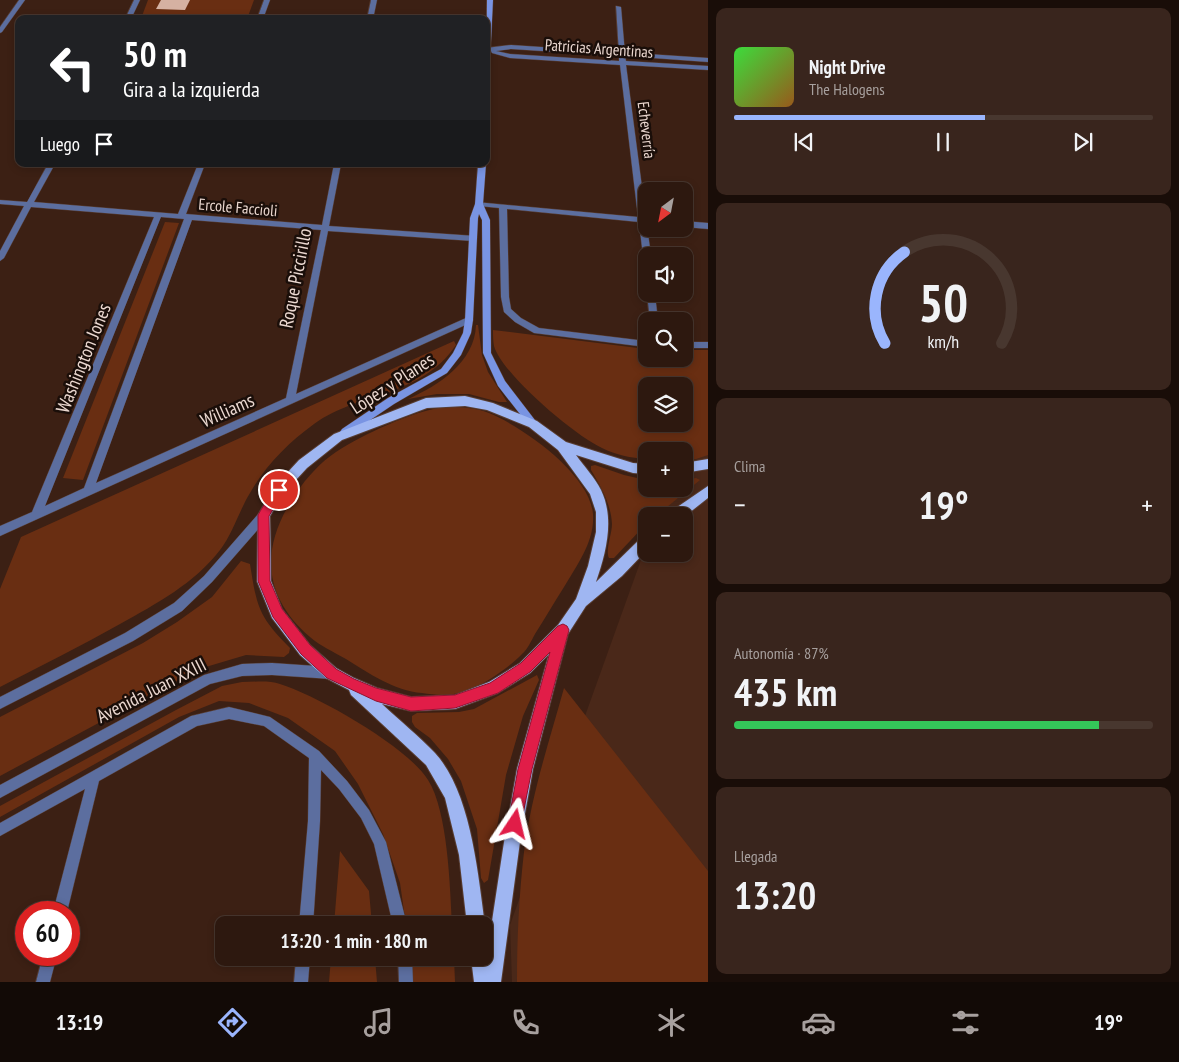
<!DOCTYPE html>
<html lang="es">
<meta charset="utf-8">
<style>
:root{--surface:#2d180f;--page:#39251d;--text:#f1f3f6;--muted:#a7a09e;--line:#48372f;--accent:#9ab5fd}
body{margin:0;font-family:"PT Sans Narrow",sans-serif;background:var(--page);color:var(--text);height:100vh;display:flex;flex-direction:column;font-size:19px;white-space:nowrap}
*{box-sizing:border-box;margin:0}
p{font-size:16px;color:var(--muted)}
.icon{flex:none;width:28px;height:28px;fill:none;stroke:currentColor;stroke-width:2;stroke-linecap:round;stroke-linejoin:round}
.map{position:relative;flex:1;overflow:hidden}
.panel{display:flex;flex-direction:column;gap:8px;padding:8px;background:#190d08;width:471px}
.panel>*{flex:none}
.top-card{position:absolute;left:15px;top:15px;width:475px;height:152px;border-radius:10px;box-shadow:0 2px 8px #0003,0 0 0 1px var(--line);background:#202124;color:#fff;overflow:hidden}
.needle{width:32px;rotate:212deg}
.controls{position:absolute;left:638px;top:182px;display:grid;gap:10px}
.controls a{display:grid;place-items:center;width:55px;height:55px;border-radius:10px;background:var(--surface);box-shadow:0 2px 8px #0003,0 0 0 1px var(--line);font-size:25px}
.speed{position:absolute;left:15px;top:901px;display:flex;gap:10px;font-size:25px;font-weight:700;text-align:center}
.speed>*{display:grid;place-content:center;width:65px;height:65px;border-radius:50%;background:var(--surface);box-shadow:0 2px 8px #0003,0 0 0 1px var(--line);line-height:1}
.speed .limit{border:8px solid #d22;background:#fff;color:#111}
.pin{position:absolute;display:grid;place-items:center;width:42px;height:42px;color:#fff;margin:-21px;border:2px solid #fff;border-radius:50%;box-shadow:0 1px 5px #0007}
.me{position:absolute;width:55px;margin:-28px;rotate:10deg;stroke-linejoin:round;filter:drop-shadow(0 0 4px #0008)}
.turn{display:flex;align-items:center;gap:18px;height:105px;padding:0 25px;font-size:22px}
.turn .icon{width:65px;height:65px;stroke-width:2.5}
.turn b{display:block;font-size:35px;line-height:42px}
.then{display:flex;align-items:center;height:48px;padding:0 25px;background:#0003;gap:10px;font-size:19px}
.big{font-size:38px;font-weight:800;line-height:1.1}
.panel .tile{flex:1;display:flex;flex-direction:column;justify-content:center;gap:8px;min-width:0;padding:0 18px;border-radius:10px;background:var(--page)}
.panel .dial{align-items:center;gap:0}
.dial svg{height:130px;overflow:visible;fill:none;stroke:var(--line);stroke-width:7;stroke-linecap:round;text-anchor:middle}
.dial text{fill:var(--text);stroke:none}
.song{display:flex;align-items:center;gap:15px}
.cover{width:60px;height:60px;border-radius:8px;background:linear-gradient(135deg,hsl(120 70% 55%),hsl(30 70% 35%))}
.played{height:5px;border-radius:2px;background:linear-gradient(90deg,var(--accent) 60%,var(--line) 60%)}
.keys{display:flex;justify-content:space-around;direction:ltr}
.heat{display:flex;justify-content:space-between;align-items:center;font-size:28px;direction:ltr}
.charge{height:8px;border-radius:4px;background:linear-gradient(90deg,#34c759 87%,var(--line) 0)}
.trip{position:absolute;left:215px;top:916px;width:278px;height:50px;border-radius:10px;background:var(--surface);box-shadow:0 2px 8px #0003,0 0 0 1px var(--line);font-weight:800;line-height:50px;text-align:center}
.menu{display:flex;height:80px;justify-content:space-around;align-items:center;background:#120a06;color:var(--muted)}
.menu .icon{width:35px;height:35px}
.menu .active{color:var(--accent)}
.menu b{font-size:22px;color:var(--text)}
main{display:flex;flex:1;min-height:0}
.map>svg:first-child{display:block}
.built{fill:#4a2819}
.green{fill:#692e12;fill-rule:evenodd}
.building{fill:#d5b1a2}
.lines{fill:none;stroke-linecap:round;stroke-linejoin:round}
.service-casing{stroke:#583d32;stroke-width:1}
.minor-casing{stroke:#583d32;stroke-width:1}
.tertiary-casing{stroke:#583d32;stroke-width:1}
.secondary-casing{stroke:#583d32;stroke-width:1}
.primary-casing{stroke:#583d32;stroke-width:2}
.service{fill:#5c6e9f;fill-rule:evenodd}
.minor{fill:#5c6e9f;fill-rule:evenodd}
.tertiary{fill:#5c6e9f;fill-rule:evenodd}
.secondary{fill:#7994e3;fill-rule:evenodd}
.primary{fill:#9fb6f2;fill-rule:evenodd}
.route{fill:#e11d48;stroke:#92132f}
.labels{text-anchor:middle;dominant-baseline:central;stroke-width:5;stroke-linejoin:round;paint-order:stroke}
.far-street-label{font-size:16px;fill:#ebd8d0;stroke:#1a0e09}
.street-label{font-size:19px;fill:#ebd8d0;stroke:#1a0e09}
</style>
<main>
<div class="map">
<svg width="708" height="982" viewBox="0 0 708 982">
<rect width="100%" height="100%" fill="#3c2014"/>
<path class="built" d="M 708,438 L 708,982 L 512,982 L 510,925 L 646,546 L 646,554 L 684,554 L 684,516 L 657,516 L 667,489 L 684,489 L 684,451 Z"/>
<path class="green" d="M 148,0 L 254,0 L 247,19 L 149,19 L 142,16 Z
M 165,222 L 179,223 L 83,480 L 63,478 Z
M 476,325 L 478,325 L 482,355 L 488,372 L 507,402 L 499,402 L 469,394 L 437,394 L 408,399 C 438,386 475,362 476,325 Z
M 493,330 L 646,349 L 646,359 L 684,359 L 684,350 L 708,350 L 708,455 L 696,459 L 684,460 L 684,451 L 646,451 L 646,459 C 631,458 616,455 602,448 C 575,436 502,374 494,346 C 493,341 493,335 493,330 ZM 646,386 L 684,386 L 684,424 L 646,424 Z
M 454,341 L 456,345 C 420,398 362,390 314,424 C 288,443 266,465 250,493 C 239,511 233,533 220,550 C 195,583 156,604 120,624 C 81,646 40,666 0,687 L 0,589 L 21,537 Z
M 443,407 C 459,407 474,407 489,413 C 523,427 590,474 593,514 C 595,541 577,565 564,587 C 554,603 545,618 535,634 C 531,641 528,649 522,654 C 509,668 478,689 459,693 C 447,696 434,695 422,693 C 394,691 369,673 346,659 C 334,652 320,646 310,637 C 260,594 261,544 297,492 C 307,477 321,462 336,452 C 364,434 411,412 443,407 Z
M 595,465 L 624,475 L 646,480 L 646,489 L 684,489 L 684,480 L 696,478 L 700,480 L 656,516 L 646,516 L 646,524 L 614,558 L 609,558 C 605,550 612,534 612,524 C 611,504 601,487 591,470 L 591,466 Z
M 241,561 L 250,564 C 257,607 258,616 290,648 L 289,653 L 284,657 L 246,655 L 199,669 L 0,776 L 0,717 L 143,643 L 177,622 L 212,597 Z
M 537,675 L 539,680 L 523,716 L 506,775 L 488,880 L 484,883 L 481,878 L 477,829 L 461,781 L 448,759 L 430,738 L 415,727 L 412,722 L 412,716 L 417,713 L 459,712 L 474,709 Z
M 242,682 C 254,682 269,680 280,684 C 318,696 408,747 428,780 C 448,811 450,887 452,925 L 406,925 L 400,883 L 383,834 L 358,784 L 335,751 L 288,718 L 249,703 L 219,701 L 179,717 L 0,817 L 0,806 L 176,710 L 222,686 Z
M 564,688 L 708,871 L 708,982 L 517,982 C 517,938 519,895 524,852 C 531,796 549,742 564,688 Z
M 340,851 L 369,891 L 372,925 L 334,925 Z
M 331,958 L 375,958 L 377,982 L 329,982 Z
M 410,958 L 454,958 L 455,982 L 413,982 Z"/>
<path class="building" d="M 161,0 L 190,0 L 185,10 L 156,9 Z"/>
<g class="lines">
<g class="service-casing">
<path id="service" d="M 616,6 L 621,7 L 625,54 L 622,56 L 619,54 Z"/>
</g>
<g class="minor-casing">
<path id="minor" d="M 19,0 L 25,0 L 2,32 L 0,33 L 0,27 Z
M 134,0 L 140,0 L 131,19 L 125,19 Z
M 264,0 L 270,0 L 263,19 L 257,19 Z
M 371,0 L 377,0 L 373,19 L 367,19 Z
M 511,45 L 708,58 L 708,62 L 625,56 L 626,61 L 708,66 L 708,70 L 626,65 L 651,256 L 646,256 L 646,259 L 643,256 L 639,222 L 507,209 L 509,297 L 511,309 L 521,318 L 539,328 L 646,341 L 646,347 L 534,333 L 515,322 L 504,312 L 501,297 L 499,208 L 479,206 L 475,204 L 476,202 L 638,217 L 620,65 L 510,58 L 492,53 L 491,51 L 486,52 L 486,48 ZM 511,49 L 619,56 L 619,61 L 510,54 L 496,51 Z
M 48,164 L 55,164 L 34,202 L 178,214 L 198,164 L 205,164 L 186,214 L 322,225 L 334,164 L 341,164 L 329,226 L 476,236 L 477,238 L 473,241 L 328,231 L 296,394 L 466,318 L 472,318 L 473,320 L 472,322 L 0,536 L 0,526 L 32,512 L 154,217 L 31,207 L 4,258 L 0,261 L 0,251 L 24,206 L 0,204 L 0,200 L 27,202 ZM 161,217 L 184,219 L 84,488 L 45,506 ZM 192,220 L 321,230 L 286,398 L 96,483 Z
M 684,221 L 708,223 L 708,229 L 684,227 Z
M 647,294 L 655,294 L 658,321 L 650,321 Z
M 684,342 L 708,342 L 708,348 L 684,348 Z
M 229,707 L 270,717 L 319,751 L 347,781 L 369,810 L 386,842 L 407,925 L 393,925 L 374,844 L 361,818 L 339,789 L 321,770 L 320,821 L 313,925 L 299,925 L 308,821 L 309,758 L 264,726 L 229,719 L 197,726 L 99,781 L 67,912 L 53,912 L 85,789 L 0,836 L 0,823 L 191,716 Z
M 43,955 L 57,955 L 50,982 L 36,982 Z
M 296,958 L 310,958 L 308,982 L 294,982 Z
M 398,958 L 412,958 L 413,982 L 399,982 Z"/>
</g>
<g class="tertiary-casing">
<path id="tertiary" d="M 264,511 L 268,512 L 269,515 L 268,518 L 212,582 L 182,611 L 133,641 L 0,709 L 0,697 L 125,633 L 174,603 L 204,576 L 260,512 Z
M 272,663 L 331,667 L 335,669 L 337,673 L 335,677 L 331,679 L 272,675 L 242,676 L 210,684 L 0,798 L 0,785 L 204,675 L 242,664 Z"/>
</g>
<g class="secondary-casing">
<path id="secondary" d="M 487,0 L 493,0 L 489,84 L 486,86 Z
M 478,164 L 486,164 L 483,204 L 490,220 L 491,353 L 505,381 L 538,424 L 533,428 L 530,427 L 498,386 L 483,353 L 482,220 L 479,214 L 478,218 L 473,320 L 471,333 L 461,355 L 447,373 L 394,404 L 348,435 L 342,435 L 340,432 L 342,429 L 388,398 L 441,369 L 453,353 L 463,333 L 465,320 L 470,218 L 475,204 Z"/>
</g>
<g class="primary-casing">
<path id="primary" d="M 465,396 L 493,403 L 537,421 L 566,442 L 633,463 L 646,464 L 646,474 L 633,473 L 576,455 C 584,466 595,478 601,490 C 615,519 606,553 596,582 L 641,538 L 646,536 L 646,551 L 622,576 L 586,606 L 568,634 L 533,769 L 520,842 L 501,982 L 474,982 L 471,958 L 484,958 L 484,951 L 487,954 L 504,842 L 517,769 L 549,654 L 530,673 L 498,693 L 455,709 L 411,711 L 382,704 C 399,720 419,736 435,753 C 471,792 478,874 485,925 L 484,927 L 484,925 L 467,925 L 459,855 L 445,798 L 426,765 L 351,695 L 349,690 L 326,678 L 300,655 L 272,618 L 257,581 L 258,515 L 275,486 L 299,460 L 334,434 L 426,398 ZM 465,406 L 487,410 L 529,427 L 558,450 L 590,494 L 596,512 L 596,532 L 588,566 L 576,599 L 558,625 L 520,663 L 489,682 L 455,695 L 411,697 L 377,688 L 354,678 L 336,668 L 310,645 L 282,609 L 271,581 L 270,516 L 283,494 L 307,468 L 342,440 L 427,408 Z
M 708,459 L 708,469 L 684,473 L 684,463 Z
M 708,486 L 708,498 L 684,517 L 669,516 L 670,512 Z"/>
</g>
<use href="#service" class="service"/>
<use href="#minor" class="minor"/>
<use href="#tertiary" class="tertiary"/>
<use href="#secondary" class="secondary"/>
<use href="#primary" class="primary"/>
</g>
<path class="route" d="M 279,485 L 283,486 L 285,490 L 269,516 L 270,581 L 282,609 L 310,645 L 336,669 L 354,679 L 376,688 L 411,697 L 455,695 L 490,683 L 521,663 L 558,626 L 563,624 L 567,626 L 569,630 L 532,769 L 520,829 L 515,831 L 510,829 L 508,824 L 518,769 L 550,652 L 530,672 L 498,693 L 455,708 L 411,711 L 376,701 L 327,678 L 301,654 L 273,617 L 258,581 L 258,515 L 275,486 Z"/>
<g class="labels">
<g class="far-street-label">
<text transform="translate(599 48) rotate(4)">Patricias Argentinas</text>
<text transform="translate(647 130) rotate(83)">Echeverría</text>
<text transform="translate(238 207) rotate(5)">Ercole Faccioli</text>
</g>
<g class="street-label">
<text transform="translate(295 278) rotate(-79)">Roque Piccirillo</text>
<text transform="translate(83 358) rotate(-68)">Washington Jones</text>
<text transform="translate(392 383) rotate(-33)">López y Planes</text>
<text transform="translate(227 410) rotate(-24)">Williams</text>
<text transform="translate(151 690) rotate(-27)">Avenida Juan XXIII</text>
</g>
</g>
</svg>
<div class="controls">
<a><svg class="needle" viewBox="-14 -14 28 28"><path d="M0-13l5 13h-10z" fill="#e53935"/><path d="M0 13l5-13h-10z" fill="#a7a09e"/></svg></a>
<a><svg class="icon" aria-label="sound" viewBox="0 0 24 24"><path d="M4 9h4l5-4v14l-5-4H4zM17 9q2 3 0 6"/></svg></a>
<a><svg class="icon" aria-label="search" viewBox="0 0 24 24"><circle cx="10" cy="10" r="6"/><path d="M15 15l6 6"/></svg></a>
<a><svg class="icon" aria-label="layers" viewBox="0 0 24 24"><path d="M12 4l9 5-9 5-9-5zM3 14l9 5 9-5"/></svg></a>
<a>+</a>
<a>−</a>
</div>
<div class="speed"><div class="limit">60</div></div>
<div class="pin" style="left:279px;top:490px;background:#d93025"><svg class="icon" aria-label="arrive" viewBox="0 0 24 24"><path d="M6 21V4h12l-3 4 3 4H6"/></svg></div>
<svg class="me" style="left:515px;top:824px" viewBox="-20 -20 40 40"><path d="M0-17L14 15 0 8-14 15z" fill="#e11d48" stroke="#fff" stroke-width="4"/></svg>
<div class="trip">13:20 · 1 min · 180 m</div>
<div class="top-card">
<div class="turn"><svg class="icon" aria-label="left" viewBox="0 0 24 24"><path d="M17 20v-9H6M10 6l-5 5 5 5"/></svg><div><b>50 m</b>Gira a la izquierda</div></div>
<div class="then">Luego<svg class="icon" aria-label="arrive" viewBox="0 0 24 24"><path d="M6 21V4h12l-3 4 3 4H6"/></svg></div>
</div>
</div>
<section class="panel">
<div class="tile">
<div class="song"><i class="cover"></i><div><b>Night Drive</b><p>The Halogens</p></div></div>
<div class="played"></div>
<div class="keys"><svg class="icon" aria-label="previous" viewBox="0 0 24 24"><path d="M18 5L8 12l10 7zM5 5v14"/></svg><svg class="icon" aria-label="pause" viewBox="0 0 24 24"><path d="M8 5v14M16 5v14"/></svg><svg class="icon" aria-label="next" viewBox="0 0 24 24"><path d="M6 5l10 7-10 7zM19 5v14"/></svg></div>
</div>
<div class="tile dial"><svg viewBox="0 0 100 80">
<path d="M14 69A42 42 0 1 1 86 69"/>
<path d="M14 69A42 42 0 0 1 26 13" stroke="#9ab5fd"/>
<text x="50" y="56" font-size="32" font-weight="700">50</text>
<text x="50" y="72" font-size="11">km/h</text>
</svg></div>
<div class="tile"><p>Clima</p>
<div class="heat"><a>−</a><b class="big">19°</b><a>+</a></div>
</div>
<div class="tile"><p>Autonomía · 87%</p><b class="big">435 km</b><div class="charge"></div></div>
<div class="tile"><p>Llegada</p><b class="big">13:20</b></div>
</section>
</main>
<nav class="menu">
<b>13:19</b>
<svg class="icon active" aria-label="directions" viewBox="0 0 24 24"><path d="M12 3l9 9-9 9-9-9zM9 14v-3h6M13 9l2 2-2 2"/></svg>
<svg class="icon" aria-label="music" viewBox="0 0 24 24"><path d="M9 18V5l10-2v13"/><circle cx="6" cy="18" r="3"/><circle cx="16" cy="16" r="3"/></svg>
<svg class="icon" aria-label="phone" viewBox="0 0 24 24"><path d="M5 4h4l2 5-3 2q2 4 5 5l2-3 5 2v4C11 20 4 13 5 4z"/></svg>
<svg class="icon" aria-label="climate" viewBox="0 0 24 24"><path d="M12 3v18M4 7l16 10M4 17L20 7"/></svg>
<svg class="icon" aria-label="car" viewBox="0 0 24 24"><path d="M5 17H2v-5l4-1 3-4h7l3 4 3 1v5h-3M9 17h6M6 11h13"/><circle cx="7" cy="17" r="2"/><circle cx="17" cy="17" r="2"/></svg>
<svg class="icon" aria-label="filters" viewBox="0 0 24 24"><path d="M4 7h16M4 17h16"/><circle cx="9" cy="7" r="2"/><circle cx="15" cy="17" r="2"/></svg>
<b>19°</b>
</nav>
